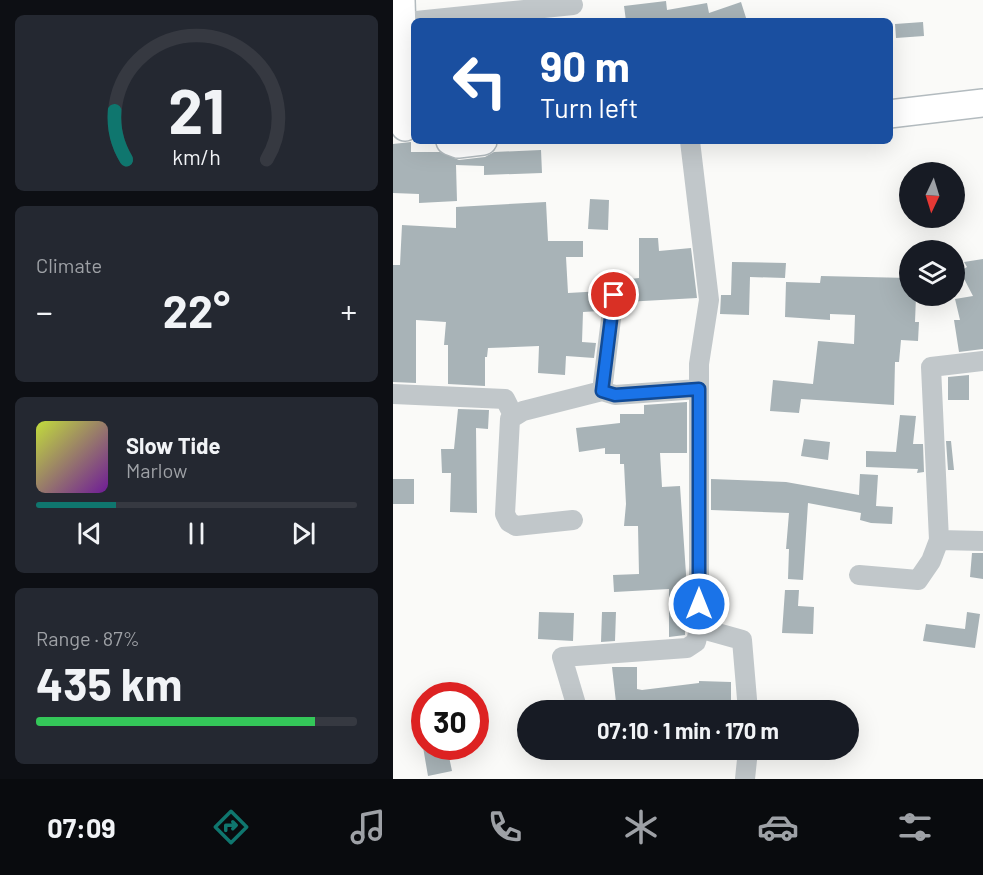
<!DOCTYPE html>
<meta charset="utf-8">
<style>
:root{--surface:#171b24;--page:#242831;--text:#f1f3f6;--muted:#9ea1a6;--line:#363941;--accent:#0f766e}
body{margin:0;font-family:Barlow,sans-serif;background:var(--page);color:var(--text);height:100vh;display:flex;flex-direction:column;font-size:22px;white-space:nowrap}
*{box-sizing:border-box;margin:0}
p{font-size:20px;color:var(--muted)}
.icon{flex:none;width:33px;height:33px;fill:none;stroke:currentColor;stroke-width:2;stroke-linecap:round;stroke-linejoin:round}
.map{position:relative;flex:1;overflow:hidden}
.drawer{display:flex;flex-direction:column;gap:15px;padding:15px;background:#0d0f14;width:393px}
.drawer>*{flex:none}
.hud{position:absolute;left:18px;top:18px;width:482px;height:126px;border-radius:9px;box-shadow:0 6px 24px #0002;background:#1a4fa0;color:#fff;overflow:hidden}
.needle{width:39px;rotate:184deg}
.tools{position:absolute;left:506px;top:162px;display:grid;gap:12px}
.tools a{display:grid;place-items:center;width:66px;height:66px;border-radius:50%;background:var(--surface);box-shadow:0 6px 24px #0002;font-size:30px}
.speed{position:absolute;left:18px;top:682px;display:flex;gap:12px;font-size:30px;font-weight:700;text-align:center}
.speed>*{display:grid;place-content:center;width:78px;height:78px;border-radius:50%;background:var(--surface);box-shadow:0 6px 24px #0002;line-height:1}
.speed .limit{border:9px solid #d22;background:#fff;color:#111}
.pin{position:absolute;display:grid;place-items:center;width:51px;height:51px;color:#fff;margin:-26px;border:3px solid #fff;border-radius:50%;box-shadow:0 2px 6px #0007}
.me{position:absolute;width:66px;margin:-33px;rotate:0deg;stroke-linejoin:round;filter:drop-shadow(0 0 4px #0008)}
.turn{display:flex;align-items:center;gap:21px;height:126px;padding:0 30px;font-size:27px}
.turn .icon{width:78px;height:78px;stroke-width:2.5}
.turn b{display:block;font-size:42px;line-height:51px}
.big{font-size:45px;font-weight:700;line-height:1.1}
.drawer .widget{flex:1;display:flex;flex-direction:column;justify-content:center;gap:9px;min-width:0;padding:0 21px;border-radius:9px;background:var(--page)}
.drawer .dial{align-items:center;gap:0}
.dial svg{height:156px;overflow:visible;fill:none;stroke:var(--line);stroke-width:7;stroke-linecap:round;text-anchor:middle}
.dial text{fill:var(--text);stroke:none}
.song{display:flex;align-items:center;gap:18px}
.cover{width:72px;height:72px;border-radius:9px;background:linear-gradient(135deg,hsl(70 70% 55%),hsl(280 70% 35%))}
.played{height:6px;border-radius:3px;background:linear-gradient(90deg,var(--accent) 25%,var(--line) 25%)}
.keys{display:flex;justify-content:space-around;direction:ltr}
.heat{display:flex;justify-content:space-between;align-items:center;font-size:33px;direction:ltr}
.charge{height:9px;border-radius:4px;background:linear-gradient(90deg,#34c759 87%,var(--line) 0)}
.trip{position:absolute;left:124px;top:700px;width:342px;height:60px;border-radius:30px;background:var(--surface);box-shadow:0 6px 24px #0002;font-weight:700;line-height:60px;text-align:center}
.tabs{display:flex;height:96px;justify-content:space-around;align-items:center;background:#090b0e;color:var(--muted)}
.tabs .icon{width:42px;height:42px}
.tabs .on{color:var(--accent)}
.tabs b{font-size:27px;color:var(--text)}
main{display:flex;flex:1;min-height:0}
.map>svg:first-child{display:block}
.building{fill:#a8b3b7}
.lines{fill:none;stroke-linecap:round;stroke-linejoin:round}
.secondary-casing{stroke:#b3bbbf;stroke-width:30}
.street{stroke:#c1c7ca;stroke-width:20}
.secondary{stroke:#fff;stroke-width:27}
.route-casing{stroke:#114b97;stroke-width:15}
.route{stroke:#1a73e8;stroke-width:10}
</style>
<main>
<section class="drawer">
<div class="widget dial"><svg viewBox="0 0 100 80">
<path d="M14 69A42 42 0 1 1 86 69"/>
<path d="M14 69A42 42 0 0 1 8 44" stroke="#0f766e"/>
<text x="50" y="56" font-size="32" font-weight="700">21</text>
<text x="50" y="72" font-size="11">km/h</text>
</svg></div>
<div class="widget"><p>Climate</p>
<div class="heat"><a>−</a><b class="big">22°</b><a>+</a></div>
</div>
<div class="widget">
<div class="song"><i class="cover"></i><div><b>Slow Tide</b><p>Marlow</p></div></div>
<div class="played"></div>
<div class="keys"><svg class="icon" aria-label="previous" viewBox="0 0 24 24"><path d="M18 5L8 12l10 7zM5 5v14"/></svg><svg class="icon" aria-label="pause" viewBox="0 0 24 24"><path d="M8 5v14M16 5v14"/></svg><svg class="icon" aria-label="next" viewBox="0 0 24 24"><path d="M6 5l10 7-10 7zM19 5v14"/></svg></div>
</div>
<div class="widget"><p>Range · 87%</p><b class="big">435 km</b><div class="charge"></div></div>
</section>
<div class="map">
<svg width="590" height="779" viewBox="0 0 590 779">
<rect width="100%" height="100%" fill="#fafaf8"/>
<path class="building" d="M 273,1 L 274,10 L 314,3 L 316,13 L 348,2 L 354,21 L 233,21 L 231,6 Z
M 530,22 L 531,36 L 503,38 L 502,24 Z
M 18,142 L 18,152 L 47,152 L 66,160 L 92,157 L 101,152 L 148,150 L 149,173 L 91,175 L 91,166 L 63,165 L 64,201 L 26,203 L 26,194 L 0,193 L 0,144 Z
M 197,199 L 216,200 L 215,230 L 195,229 Z
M 153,202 L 155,241 L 190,241 L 190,257 L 173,257 L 175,293 L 210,291 L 207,311 L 190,312 L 189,342 L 203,343 L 201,358 L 173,356 L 172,375 L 145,373 L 146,346 L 95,348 L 94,357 L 92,357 L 92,386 L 55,384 L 55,345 L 51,345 L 53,322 L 23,320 L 23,383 L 0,382 L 0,265 L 7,265 L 9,225 L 63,228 L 63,207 Z
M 246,238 L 265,238 L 266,251 L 298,248 L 304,298 L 232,302 L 232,291 L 228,280 L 246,278 Z
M 590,259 L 590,349 L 566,352 L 561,320 L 567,320 L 562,299 L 580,296 L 567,271 L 574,267 L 571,262 Z
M 339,262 L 393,263 L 392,278 L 357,277 L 356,315 L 327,314 L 328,295 L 338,295 Z
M 428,276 L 516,278 L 516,296 L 523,296 L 522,322 L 526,322 L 525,341 L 508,340 L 506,362 L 502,362 L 501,405 L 408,399 L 406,413 L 377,411 L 380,380 L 420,384 L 425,341 L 461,344 L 462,315 L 437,314 L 437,320 L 392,317 L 393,282 L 427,283 Z
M 576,375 L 576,400 L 555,400 L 555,377 Z
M 294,402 L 294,453 L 267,453 L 269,487 L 287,486 L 293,574 L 292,635 L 276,637 L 276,589 L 221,592 L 220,575 L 246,574 L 245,526 L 231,526 L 233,504 L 231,464 L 227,464 L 227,454 L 212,454 L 212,448 L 186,452 L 183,428 L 227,423 L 227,414 L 251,414 L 251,405 Z
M 65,409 L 96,410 L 95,429 L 83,428 L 84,513 L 57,512 L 58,473 L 49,473 L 48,449 L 61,449 Z
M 507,415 L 523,416 L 520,444 L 530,444 L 531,472 L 524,473 L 525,469 L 473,467 L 473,451 L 503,452 Z
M 411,439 L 437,442 L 435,460 L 408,456 Z
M 553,441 L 558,441 L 561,470 L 555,470 Z
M 467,474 L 485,475 L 483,506 L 500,507 L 499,524 L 478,523 L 467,520 L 468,513 L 415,503 L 410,580 L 395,579 L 396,549 L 393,549 L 396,513 L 318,510 L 318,479 L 393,482 L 466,495 Z
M 0,479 L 21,479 L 21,504 L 0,504 Z
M 579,553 L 590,553 L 590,579 L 577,577 Z
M 392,590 L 406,590 L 405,606 L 421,607 L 420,634 L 389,633 Z
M 146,612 L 181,613 L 180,641 L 145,639 Z
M 209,612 L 223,612 L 222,641 L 208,642 Z
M 574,612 L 587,614 L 582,648 L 530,641 L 533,624 L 572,629 Z
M 219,667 L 244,667 L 244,689 L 249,690 L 306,683 L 306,681 L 338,682 L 338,711 L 224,711 Z
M 30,747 L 54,747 L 59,771 L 35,776 Z"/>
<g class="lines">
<g class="secondary-casing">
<path id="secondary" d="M 8,0 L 12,127
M 496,114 L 590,103
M 57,141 L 65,144 L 90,141"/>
</g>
<path class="street" d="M 23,21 L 180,5
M 297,141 L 316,300 L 306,364 L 306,628 L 349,640 L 355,711
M 221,295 L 209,391 L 222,395 L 305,389
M 0,394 L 112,399 L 120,415
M 180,520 L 123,526 L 116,522 L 112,514 L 117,419 L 130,411 L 209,391
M 546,540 L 590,541
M 466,575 L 525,580 L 538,561 L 546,540 L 538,367 L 590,361
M 185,711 L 169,657 L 294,648 L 303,642 L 306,628
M 352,779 L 355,750"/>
<use href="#secondary" class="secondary"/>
</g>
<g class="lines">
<g class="route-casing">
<path id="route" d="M 221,295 L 209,391 L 222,395 L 306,389 L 306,604"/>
</g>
<use href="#route" class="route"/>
</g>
</svg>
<div class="tools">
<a><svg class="needle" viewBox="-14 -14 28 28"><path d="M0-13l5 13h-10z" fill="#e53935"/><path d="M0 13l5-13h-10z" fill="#9ea1a6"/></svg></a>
<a><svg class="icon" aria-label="layers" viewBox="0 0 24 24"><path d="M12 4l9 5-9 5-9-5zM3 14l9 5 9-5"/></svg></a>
</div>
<div class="speed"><div class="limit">30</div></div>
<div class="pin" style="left:221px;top:295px;background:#d93025"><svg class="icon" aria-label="arrive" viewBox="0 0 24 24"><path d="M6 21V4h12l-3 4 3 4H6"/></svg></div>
<svg class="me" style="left:306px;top:604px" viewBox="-20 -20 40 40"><circle r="17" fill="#1a73e8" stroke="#fff" stroke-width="3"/><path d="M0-11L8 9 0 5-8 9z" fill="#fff"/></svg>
<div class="trip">07:10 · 1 min · 170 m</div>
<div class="hud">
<div class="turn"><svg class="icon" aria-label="left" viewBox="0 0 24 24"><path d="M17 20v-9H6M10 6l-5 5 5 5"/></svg><div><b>90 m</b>Turn left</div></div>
</div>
</div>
</main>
<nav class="tabs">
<b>07:09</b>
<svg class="icon on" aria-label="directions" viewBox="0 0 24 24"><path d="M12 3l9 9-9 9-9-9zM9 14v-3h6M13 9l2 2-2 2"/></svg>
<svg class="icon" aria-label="music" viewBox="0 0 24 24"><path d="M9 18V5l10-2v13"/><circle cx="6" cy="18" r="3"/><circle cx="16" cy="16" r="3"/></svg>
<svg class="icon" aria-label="phone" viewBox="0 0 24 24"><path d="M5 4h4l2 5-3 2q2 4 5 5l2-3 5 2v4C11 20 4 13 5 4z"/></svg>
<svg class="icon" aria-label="climate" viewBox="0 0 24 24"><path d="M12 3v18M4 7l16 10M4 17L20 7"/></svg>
<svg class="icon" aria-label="car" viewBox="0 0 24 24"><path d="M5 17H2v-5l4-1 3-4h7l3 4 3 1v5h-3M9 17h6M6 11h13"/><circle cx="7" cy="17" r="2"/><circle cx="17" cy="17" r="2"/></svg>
<svg class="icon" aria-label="filters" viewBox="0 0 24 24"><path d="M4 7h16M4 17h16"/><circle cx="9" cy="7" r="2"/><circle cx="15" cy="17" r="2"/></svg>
</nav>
